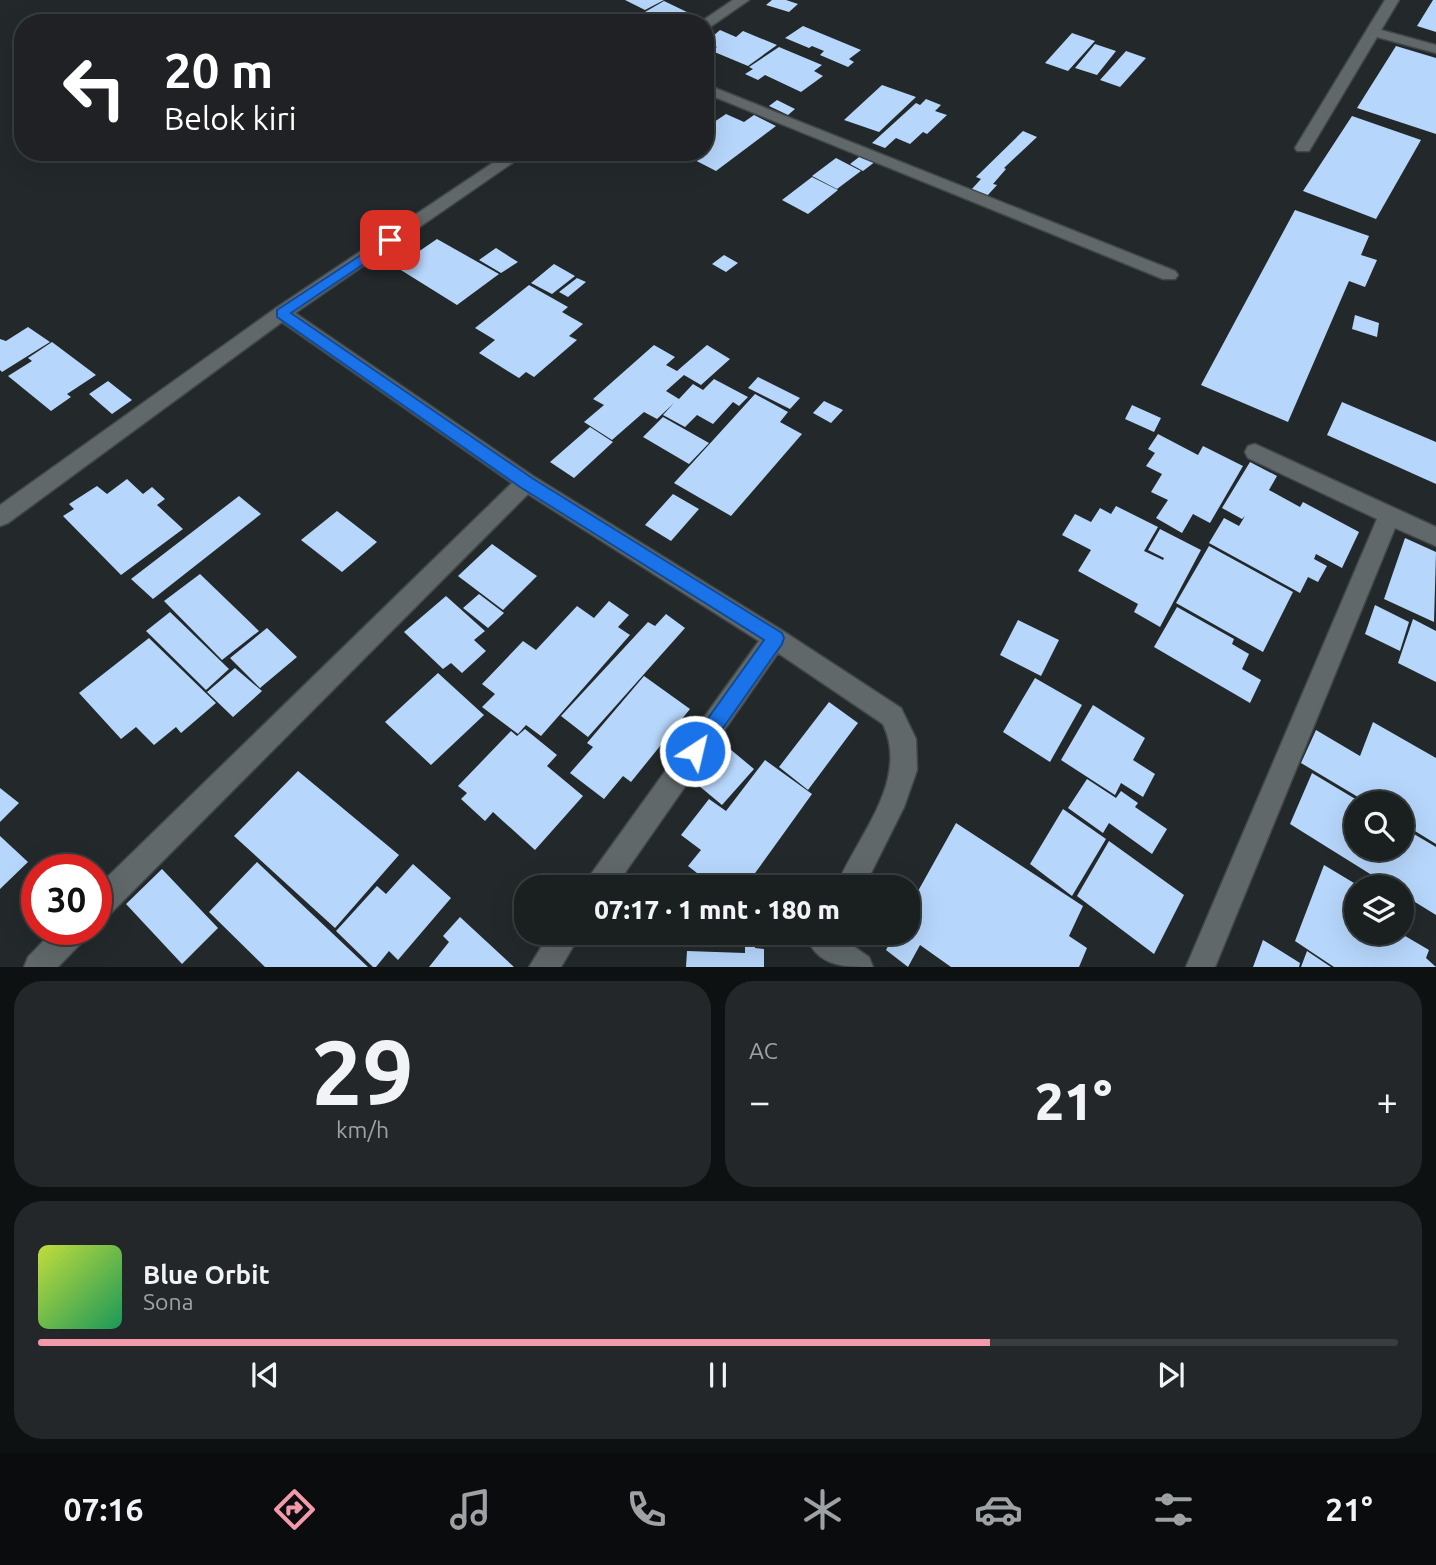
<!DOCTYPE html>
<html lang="id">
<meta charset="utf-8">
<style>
:root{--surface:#1a1f20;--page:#232729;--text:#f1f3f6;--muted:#9fa2a5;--line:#383d3e;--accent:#f39aaa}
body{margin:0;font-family:Ubuntu,sans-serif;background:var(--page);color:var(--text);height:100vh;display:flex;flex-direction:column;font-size:26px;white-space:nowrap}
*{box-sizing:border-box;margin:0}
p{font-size:23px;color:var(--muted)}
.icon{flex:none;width:38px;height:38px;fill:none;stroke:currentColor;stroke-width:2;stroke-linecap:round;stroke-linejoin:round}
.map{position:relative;height:967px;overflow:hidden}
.panel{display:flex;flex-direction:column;gap:14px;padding:14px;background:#0e1112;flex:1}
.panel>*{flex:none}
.top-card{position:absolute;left:14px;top:14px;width:700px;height:147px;border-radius:28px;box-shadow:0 7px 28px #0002,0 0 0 2px var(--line);background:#202124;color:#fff;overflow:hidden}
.buttons{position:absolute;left:1344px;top:791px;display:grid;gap:14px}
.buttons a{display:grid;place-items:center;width:70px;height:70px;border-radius:50%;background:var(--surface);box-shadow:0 7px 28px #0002,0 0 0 2px var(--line);font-size:35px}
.speed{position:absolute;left:21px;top:854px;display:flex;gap:14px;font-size:35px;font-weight:700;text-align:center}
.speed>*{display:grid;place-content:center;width:91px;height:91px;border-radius:50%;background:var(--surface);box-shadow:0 7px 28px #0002,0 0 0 2px var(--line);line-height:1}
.speed .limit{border:10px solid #d22;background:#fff;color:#111}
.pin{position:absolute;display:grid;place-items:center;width:60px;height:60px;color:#fff;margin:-30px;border-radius:14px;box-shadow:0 4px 10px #0006}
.me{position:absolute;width:77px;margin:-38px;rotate:35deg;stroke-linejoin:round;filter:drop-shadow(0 0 5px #0008)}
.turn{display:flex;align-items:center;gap:24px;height:147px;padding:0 35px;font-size:32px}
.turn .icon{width:91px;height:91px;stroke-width:2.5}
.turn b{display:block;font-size:49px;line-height:60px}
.big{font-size:52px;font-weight:800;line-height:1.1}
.panel .widget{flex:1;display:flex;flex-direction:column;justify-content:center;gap:10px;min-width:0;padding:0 24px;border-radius:28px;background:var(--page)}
.panel .dial{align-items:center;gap:0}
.dial b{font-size:91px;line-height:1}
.song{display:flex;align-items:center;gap:21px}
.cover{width:84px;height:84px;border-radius:10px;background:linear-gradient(135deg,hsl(70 70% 55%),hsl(150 70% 35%))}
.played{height:7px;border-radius:4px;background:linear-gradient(90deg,var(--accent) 70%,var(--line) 70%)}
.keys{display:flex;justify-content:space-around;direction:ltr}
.heat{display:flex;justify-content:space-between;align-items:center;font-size:38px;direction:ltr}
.panel .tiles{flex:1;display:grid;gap:14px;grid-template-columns:1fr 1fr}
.widget:last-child{grid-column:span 2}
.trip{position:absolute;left:514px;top:875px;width:406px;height:70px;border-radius:28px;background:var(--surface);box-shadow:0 7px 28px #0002,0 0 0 2px var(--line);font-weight:800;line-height:70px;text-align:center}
.tabs{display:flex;height:112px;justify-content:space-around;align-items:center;background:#0a0c0d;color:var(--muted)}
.tabs .icon{width:49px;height:49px}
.tabs .current{color:var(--accent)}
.tabs b{font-size:32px;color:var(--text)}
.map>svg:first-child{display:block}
.building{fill:#b6d6fb}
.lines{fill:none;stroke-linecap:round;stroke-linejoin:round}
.street-casing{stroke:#424749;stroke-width:3}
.street{fill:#61686a;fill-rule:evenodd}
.route{fill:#1a73e8;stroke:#114b97;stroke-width:2}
</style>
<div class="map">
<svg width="1436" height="967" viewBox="0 0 1436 967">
<rect width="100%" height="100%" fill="#23292b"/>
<path class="building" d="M 625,0 L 664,0 L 645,10 Z
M 772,0 L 786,0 L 798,4 L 789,12 L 766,5 Z
M 1433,0 L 1436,0 L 1436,32 L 1417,26 Z
M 664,1 L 689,13 L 667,23 L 645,12 Z
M 803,26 L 861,50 L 849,59 L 854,62 L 848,67 L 820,55 L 824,51 L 812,46 L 809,48 L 785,38 Z
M 720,30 L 736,37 L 743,31 L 777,45 L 748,66 L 712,51 L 717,47 L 705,43 Z
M 1072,33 L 1095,41 L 1068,71 L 1045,63 Z
M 1095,44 L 1116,51 L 1097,75 L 1075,68 Z
M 1396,46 L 1436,58 L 1436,134 L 1357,108 Z
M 779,47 L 822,65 L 814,71 L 823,76 L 801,92 L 765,75 L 758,80 L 745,74 L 753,69 L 749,67 Z
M 1126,51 L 1146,58 L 1120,87 L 1100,80 Z
M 882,85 L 916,97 L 879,132 L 844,120 Z
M 926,99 L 941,105 L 935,111 L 947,115 L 927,134 L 923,132 L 910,144 L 896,138 L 885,148 L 872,143 L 916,103 L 920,105 Z
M 777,100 L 795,109 L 788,115 L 769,106 Z
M 726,114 L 744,122 L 754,115 L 776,126 L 716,171 L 679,152 L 705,152 L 705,128 Z
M 1352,116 L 1421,140 L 1376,219 L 1303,191 Z
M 1023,131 L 1037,137 L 1004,168 L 1006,169 L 993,184 L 997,185 L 987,196 L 971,190 L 981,179 L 976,177 Z
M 863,154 L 876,161 L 863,171 L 850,164 Z
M 836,158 L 861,171 L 837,189 L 812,176 Z
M 812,177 L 838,190 L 808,214 L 782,200 Z
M 1295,210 L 1369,236 L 1361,255 L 1377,260 L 1365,287 L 1349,281 L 1288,422 L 1201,385 Z
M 437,239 L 499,274 L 457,305 L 396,267 Z
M 496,248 L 518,262 L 501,273 L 479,260 Z
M 724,255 L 738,263 L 726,272 L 712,264 Z
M 554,264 L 575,276 L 552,294 L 531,283 Z
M 577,278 L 586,282 L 568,297 L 559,292 Z
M 529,285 L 568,307 L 562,312 L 583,324 L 569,336 L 577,340 L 534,377 L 526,372 L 519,378 L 479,353 L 495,340 L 475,328 Z
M 1355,315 L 1379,323 L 1377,337 L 1352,329 Z
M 28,327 L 50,342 L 2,372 L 0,370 L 0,339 L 6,341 Z
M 52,342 L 96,375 L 67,394 L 71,397 L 51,411 L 8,376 L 32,361 L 28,358 Z
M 654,345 L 675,357 L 666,365 L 677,371 L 707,345 L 730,359 L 701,385 L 684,375 L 666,391 L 679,399 L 693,384 L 703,390 L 714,379 L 748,397 L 739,406 L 733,402 L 713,424 L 697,415 L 685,427 L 663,415 L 674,403 L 657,419 L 644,412 L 612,440 L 584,422 L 604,405 L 593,399 Z
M 758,377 L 800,398 L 790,409 L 748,388 Z
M 108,381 L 132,400 L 112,414 L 89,394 Z
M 755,394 L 788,412 L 780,422 L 802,434 L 731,516 L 674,483 Z
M 824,401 L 843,410 L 831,423 L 813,413 Z
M 1342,402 L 1436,442 L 1436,484 L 1327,435 Z
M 1132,405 L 1161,418 L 1154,432 L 1125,419 Z
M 663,417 L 709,443 L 689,464 L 643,437 Z
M 590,427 L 613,442 L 574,478 L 550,462 Z
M 1158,434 L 1198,455 L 1203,446 L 1243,466 L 1210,523 L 1193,514 L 1182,533 L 1156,518 L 1168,500 L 1151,492 L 1162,474 L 1146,466 L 1155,453 L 1148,449 Z
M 1250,462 L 1277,476 L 1269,490 L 1300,507 L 1303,502 L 1359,532 L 1342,568 L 1316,554 L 1314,559 L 1327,566 L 1318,582 L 1308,577 L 1300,593 L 1209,543 L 1224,518 L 1239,526 L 1245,516 L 1242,519 L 1222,508 Z
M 127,479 L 143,494 L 152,487 L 165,499 L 157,505 L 183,529 L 121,575 L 63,516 L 74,509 L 69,504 L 97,486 L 107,494 Z
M 673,494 L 699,509 L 671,541 L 645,525 Z
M 239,496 L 261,514 L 153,599 L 131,579 Z
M 1116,506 L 1158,527 L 1144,551 L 1163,560 L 1164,558 L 1148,550 L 1160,529 L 1201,550 L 1160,627 L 1134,612 L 1138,604 L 1078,571 L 1091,550 L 1062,535 L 1075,514 L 1091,522 L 1100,508 L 1111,514 Z
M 337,511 L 377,542 L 342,572 L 301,540 Z
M 1405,538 L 1436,552 L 1434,622 L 1384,599 Z
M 492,544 L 537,576 L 503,610 L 458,576 Z
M 1209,546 L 1293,592 L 1263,652 L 1176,603 Z
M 200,574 L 259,631 L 222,660 L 164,601 Z
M 479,594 L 504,613 L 488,628 L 463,608 Z
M 446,596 L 485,631 L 474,640 L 486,651 L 462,673 L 451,663 L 443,669 L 404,632 Z
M 609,601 L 629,615 L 618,627 L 630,635 L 541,736 L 526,725 L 518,734 L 482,707 L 495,694 L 482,684 L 523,641 L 536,650 L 577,606 L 594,618 Z
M 1375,605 L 1409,622 L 1400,651 L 1365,634 Z
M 1177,607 L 1234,639 L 1232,644 L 1249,654 L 1242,669 L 1261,680 L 1250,703 L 1154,647 Z
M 170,612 L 229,669 L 206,690 L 146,631 Z
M 666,614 L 685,628 L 588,737 L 561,716 L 648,622 L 655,626 Z
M 1413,619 L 1436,631 L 1436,682 L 1398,663 Z
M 1018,620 L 1059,640 L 1041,676 L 1000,655 Z
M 267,628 L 297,657 L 260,688 L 230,658 Z
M 149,638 L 216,703 L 181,733 L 176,727 L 154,745 L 136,727 L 121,739 L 79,693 Z
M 235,668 L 262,691 L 233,717 L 207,692 Z
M 438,673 L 484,715 L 431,765 L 385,722 Z
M 644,676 L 690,709 L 631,782 L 623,776 L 604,799 L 570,773 L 593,747 L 587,743 Z
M 1035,678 L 1082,705 L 1050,762 L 1003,732 Z
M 829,702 L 858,723 L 808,790 L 779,767 Z
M 1093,705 L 1145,738 L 1133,760 L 1155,774 L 1143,797 L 1121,783 L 1115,795 L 1061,760 Z
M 1373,722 L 1436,758 L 1436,844 L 1402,823 L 1402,803 L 1368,803 L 1301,763 L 1316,730 L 1360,756 Z
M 525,729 L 557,755 L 547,766 L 583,796 L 535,850 L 493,812 L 485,821 L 461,799 L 467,793 L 458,786 L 511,731 L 517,736 Z
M 730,749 L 754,769 L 722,805 L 698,785 Z
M 765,760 L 812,794 L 745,887 L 715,887 L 688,866 L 701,850 L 681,835 L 709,799 L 726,811 Z
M 298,771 L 399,855 L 335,928 L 234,836 Z
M 1312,773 L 1362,803 L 1356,803 L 1356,849 L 1402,849 L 1402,827 L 1436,847 L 1436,915 L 1402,894 L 1402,887 L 1391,887 L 1290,824 Z
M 1087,779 L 1116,798 L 1121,791 L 1138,803 L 1135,807 L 1167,829 L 1152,854 L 1109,823 L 1103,833 L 1068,808 Z
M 0,788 L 19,803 L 0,822 Z
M 1063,809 L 1106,839 L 1072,896 L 1030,864 Z
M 956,823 L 1083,906 L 1069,936 L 1087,948 L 1079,967 L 951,967 L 920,945 L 908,967 L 886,950 L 895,933 L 908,933 L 908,909 Z
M 0,836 L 28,862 L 0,889 Z
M 1109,841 L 1184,895 L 1154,954 L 1077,896 Z
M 257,862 L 368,967 L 265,967 L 209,912 Z
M 413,864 L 451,898 L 398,960 L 389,951 L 376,967 L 373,967 L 336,931 L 377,886 L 386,894 Z
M 1324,865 L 1354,883 L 1348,901 L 1356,906 L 1356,933 L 1400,933 L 1429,950 L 1426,958 L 1436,967 L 1334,967 L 1295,941 Z
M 162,869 L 218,928 L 182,964 L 126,904 Z
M 460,917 L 514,967 L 429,967 L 449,942 L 443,936 Z
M 745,937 L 755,938 L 755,948 L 764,949 L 764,967 L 686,967 L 687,951 L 745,953 Z
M 1263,940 L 1300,963 L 1299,967 L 1253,967 Z
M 1307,951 L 1331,967 L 1301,967 Z"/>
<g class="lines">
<g class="street-casing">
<path id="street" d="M 733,0 L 749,0 L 710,27 L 705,28 L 705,23 L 699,23 Z
M 1385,0 L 1399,0 L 1381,30 L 1436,45 L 1436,53 L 1377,37 L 1309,151 L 1297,151 L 1295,148 Z
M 705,84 L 1175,271 L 1178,275 L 1175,279 L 1163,279 L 705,93 Z
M 509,152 L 528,152 L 295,313 L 533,476 L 783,631 L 901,708 L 916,739 L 917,770 L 904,807 L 864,887 L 836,887 C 857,836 910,781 883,724 L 778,653 L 615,887 L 585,887 L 589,877 L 759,641 L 528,494 L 106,918 L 96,922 L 96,888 L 512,483 L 282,322 L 8,523 L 0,526 L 0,505 L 276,308 Z
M 1255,444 L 1436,527 L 1436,546 L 1395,528 L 1215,967 L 1186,967 L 1377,519 L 1248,458 L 1245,452 L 1248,446 Z
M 55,929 L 89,929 L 85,939 L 58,967 L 24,967 L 28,957 Z
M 550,933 L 581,933 L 561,967 L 529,967 Z
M 813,933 L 842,933 L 840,937 L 869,957 L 873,967 C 848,967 820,967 809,942 Z"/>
</g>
<use href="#street" class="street"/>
</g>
<path class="route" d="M 390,236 L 395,237 L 395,243 L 291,313 L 532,478 L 782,633 L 784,638 L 782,644 L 702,758 L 695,761 L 689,758 L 686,751 L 689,745 L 764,640 L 520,487 L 277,317 L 277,310 Z"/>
</svg>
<div class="buttons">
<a><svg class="icon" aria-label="search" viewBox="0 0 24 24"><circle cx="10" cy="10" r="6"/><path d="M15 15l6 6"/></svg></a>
<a><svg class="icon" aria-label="layers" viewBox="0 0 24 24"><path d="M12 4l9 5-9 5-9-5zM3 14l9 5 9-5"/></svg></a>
</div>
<div class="speed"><div class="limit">30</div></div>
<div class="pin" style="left:390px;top:240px;background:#d93025"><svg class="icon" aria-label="arrive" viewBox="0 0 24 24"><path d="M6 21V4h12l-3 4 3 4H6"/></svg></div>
<svg class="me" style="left:695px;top:751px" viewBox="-20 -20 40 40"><circle r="17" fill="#1a73e8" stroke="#fff" stroke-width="3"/><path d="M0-11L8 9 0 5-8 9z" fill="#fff"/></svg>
<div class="trip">07:17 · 1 mnt · 180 m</div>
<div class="top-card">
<div class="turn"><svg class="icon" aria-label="left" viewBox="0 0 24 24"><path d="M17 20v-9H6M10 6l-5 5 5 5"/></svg><div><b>20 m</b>Belok kiri</div></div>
</div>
</div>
<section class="panel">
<div class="tiles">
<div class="widget dial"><b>29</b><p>km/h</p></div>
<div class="widget"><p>AC</p>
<div class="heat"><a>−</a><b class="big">21°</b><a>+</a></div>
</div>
<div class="widget">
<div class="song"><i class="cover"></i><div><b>Blue Orbit</b><p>Sona</p></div></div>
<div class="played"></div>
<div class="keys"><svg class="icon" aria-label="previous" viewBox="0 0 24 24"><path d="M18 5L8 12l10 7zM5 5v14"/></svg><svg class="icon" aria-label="pause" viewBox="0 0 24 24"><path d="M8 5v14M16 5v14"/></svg><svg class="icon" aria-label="next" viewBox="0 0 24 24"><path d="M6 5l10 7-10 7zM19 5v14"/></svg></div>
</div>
</div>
</section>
<nav class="tabs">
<b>07:16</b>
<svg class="icon current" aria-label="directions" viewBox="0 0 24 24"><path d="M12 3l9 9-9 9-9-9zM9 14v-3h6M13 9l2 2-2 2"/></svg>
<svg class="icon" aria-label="music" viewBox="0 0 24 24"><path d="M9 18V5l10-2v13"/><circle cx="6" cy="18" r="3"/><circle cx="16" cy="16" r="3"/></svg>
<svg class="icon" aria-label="phone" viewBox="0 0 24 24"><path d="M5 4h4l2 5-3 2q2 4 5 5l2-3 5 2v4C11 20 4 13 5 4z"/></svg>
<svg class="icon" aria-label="climate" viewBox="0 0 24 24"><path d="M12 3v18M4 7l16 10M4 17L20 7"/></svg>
<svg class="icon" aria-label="car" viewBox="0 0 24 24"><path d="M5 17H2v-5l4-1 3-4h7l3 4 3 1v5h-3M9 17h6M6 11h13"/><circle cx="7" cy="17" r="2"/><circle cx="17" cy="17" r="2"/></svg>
<svg class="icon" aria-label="filters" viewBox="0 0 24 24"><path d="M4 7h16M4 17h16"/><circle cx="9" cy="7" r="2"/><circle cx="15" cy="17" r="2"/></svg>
<b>21°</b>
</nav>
